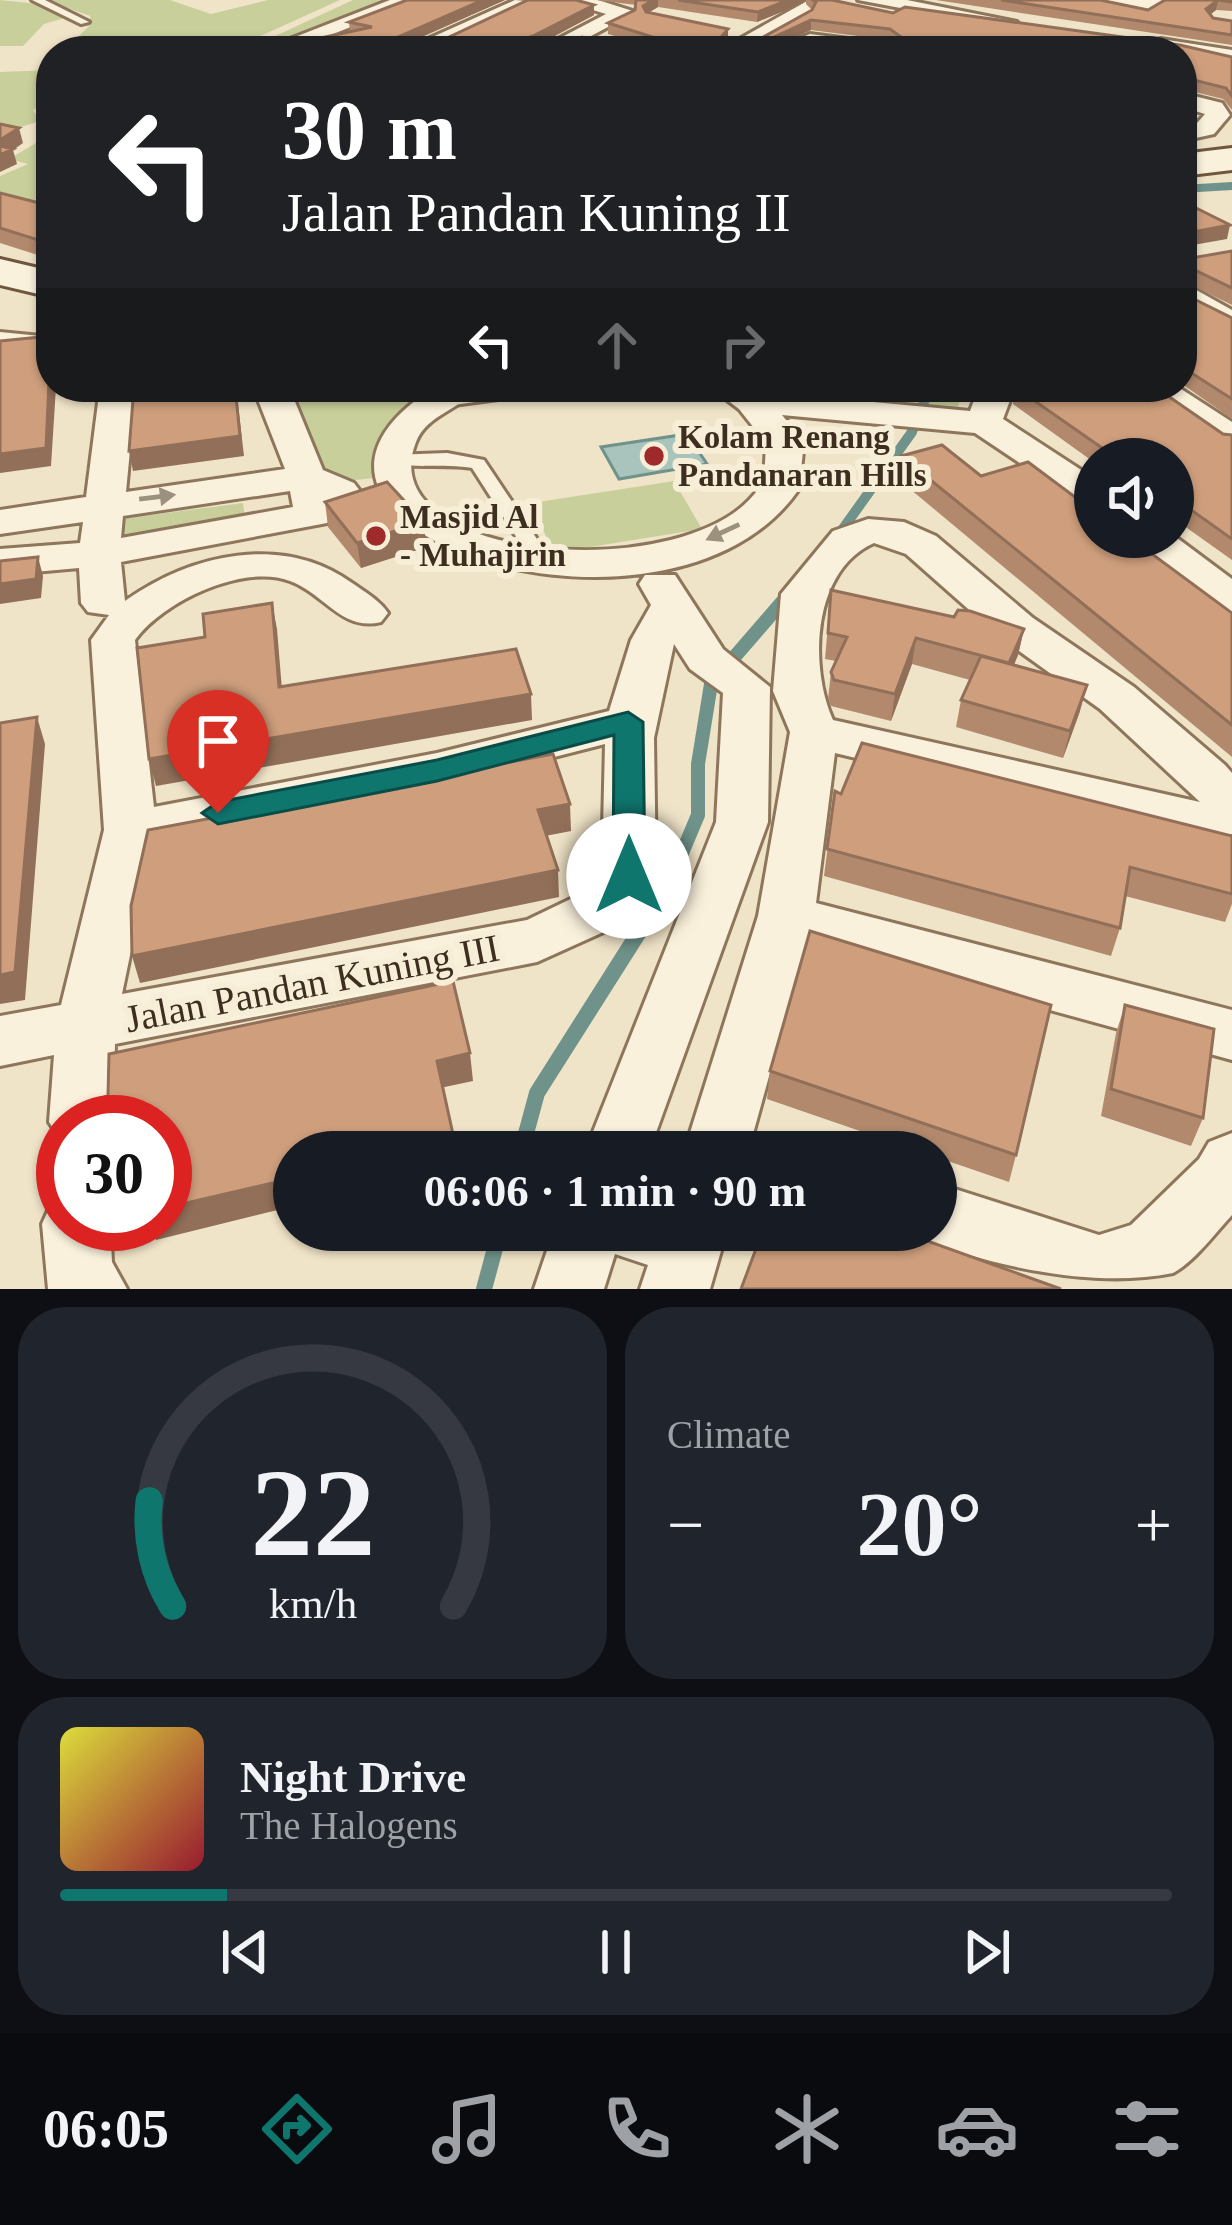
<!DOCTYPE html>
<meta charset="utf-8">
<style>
:root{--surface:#171b24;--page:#20242c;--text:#f1f3f6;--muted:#9ea1a6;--line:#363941;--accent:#0f766e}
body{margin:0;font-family:Georgia,serif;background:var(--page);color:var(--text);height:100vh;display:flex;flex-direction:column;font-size:45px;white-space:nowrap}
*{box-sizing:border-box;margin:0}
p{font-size:39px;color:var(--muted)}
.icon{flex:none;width:66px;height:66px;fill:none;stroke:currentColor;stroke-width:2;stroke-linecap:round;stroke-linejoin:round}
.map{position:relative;height:1289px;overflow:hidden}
.details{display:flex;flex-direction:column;gap:18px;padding:18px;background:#0d0f14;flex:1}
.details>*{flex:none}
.guide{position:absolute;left:36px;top:36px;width:1161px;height:366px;border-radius:48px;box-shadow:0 3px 9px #0004;background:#202124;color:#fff;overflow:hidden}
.fabs{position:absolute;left:1074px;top:438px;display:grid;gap:24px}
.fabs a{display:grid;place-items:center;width:120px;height:120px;border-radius:50%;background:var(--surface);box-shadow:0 3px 9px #0004;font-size:60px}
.speed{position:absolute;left:36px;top:1095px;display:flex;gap:24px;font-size:60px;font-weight:700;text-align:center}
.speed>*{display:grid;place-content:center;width:156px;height:156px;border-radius:50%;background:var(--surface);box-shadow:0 3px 9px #0004;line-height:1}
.speed .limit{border:18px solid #d22;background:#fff;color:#111}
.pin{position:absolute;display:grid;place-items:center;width:102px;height:102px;color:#fff;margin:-123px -51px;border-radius:50% 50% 50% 0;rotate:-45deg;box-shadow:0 0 12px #0007}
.pin .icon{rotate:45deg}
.me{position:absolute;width:132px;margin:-66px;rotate:0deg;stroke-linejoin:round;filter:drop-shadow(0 0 9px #0008)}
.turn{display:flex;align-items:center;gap:42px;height:252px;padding:0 48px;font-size:54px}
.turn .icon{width:156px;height:156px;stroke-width:2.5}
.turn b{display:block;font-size:84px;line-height:102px}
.lanes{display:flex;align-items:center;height:114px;padding:0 48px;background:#0003;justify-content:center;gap:60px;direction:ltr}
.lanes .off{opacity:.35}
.big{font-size:90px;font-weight:700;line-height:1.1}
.details .widget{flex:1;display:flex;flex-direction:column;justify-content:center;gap:18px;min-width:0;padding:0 42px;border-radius:48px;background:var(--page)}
.details .dial{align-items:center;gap:0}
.dial svg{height:312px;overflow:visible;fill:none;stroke:var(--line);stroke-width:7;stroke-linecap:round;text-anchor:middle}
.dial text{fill:var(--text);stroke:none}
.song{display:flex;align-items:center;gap:36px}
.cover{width:144px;height:144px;border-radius:18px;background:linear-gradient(135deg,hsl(60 70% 55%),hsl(350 70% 35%))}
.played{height:12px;border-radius:6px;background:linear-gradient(90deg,var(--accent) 15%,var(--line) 15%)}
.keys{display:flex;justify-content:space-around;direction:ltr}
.heat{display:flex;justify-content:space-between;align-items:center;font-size:66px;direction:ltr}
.details .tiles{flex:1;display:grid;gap:18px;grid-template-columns:1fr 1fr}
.widget:last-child{grid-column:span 2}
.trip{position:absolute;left:273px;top:1131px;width:684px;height:120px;border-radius:60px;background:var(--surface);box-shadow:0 3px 9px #0004;font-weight:700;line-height:120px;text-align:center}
.menu{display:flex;height:192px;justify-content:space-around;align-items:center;background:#090b0e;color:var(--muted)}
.menu .icon{width:84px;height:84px}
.menu .on{color:var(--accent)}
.menu b{font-size:54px;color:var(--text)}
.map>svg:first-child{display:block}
.green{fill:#c9cf9b}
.water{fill:#a9c4bc;stroke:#6f938a;stroke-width:3}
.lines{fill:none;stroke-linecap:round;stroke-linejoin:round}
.stream-far3{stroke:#6f938a;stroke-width:8}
.stream-far2{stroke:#6f938a;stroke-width:10}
.stream-far1{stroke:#6f938a;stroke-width:14}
.stream{stroke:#6f938a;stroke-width:16}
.lane-casing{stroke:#8d765c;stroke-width:6}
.street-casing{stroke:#8d765c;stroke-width:6}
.secondary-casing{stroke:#6f573f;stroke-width:6}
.lane{fill:#faf1dc;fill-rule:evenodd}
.street{fill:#faf1dc;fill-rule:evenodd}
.secondary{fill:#faf1dc;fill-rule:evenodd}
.wall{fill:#b2896c;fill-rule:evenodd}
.shaded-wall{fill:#916f58}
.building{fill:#cf9f7d;stroke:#916f58;stroke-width:3;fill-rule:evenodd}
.oneway{fill:#9c907e}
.route{fill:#0f766e;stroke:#0a4d48;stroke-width:3}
.poi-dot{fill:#9e2a2b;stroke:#f7eed8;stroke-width:4.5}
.labels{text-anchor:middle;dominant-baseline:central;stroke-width:12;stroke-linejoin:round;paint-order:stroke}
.poi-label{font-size:33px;font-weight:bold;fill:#3d2e20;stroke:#f7eed8;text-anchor:start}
.near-street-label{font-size:39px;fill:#3d2e20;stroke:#f7eed8}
</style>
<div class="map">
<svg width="1232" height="1289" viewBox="0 0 1232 1289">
<rect width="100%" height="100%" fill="#f0e4c8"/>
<path class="green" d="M 0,0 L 48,5 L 68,17 L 44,24 L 23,46 L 0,46 Z
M 45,0 L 170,0 L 211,14 L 268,0 L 340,0 L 254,39 L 216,48 L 64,51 L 91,24 L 90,16 Z
M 353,0 L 398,0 L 260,51 L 218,51 L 273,37 Z
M 51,70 L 51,101 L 33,110 L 40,121 L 15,129 L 0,126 L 0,72 Z
M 51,134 L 51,212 L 0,197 L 0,176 L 28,164 L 9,159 Z
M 282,387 L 449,387 C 404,411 384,423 383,477 L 347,481 L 310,467 Z
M 756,387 L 963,387 L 958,408 Z
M 674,481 L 702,529 L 553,553 L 532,503 Z
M 243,503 L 246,526 L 103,545 L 104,521 Z"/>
<path class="water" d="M 687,434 L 707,464 L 619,479 L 601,447 Z"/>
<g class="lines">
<path class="stream-far3" d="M 1182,189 L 1232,186"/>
<path class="stream-far2" d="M 837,537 L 912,432 L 930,387"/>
<path class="stream-far1" d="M 666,891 L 698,815 L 698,764 L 711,684 L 789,594"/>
<path class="stream" d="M 521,1152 L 537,1093 L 667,888
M 484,1289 L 500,1230"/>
<g class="lane-casing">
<path id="lane" d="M 32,0 L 45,0 L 89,22 L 81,24 Z
M 0,332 L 51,337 L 51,347 L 0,342 Z
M 513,387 L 558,387 L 550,392 L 438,407 L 430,402 L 438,397 Z
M 447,453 L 484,460 L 541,545 L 538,549 L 524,549 L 472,468 C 448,463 397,470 382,460 L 391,455 Z"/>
</g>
<g class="street-casing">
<path id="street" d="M 390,0 L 419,0 L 290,51 L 259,51 Z
M 515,0 L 538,2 L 431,51 L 401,51 Z
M 560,0 L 598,0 L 636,12 L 563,51 L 535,51 L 606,14 Z
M 809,0 L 834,0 L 745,51 L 718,51 Z
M 858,0 L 907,0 L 1017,22 L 1007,28 Z
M 1073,0 L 1170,0 L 1147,15 Z
M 810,34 L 888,44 L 899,51 L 812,47 L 767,51 Z
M 1161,39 L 1232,50 L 1232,64 L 1182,56 L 1182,51 L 1153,51 L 1153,41 Z
M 1182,93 L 1222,103 L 1230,115 L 1214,134 L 1182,141 L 1182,125 L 1197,123 L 1205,114 L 1182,107 Z
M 1182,282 L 1232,310 L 1232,335 L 1182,305 Z
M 100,387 L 136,387 L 126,492 L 285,469 L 253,387 L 289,387 L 323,470 L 354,483 L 360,491 L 327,523 L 121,562 L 125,601 C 191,554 283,533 352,583 C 365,592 379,600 388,613 L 381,622 C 342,632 324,593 290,581 C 243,563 162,602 135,640 L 154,807 L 437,753 L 609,711 L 631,640 L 651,605 L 639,584 L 645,575 L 675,575 L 723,649 L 770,687 L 768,822 L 649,1152 L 585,1152 L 716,822 L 723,693 L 690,669 L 674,644 L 654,738 L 656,876 L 619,925 L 537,962 L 115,1044 L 113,1122 L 63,1122 L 63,1143 L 49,1122 L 54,1055 L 0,1066 L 0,1016 L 61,1005 L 104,830 L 91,640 L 109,615 L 88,612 L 81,603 L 79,568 L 0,575 L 0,549 L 80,543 L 83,522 L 0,534 L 0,510 L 86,497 ZM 290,491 L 293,507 L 121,538 L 123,516 ZM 605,744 L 602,871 L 579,895 L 527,920 L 122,994 L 153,844 L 437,787 Z
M 435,387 L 477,387 C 461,410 427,414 416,442 C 368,563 692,588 759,488 C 766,477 765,456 766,443 L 739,409 L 710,387 L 970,411 L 979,387 L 1015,387 L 1003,419 L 1095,479 L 1095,508 L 1081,504 L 975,433 L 782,415 L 804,442 L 799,489 C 671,676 210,528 435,387 Z
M 1136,387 L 1178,387 L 1232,422 L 1232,449 L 1219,446 Z
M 868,519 L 904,522 L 936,536 L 1033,618 L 1134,687 L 1225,765 L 1232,773 L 1232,834 L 1190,838 L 835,753 L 816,903 L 1232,1010 L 1232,1060 L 806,943 L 748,1152 L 684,1152 L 758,916 L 790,732 L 773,691 L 781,594 L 833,531 ZM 874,543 L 906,554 L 1001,638 L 1100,709 L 1200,802 L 833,720 C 809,667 812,570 874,543 Z
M 1173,535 L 1232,579 L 1232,613 L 1217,609 L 1129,537 Z
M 1232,1133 L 1232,1215 C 1215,1233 1195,1261 1173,1273 C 1094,1289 994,1267 912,1236 L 910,1230 L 936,1230 L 936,1183 L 1099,1235 L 1131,1225 L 1199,1159 L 1209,1142 Z
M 63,1198 L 63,1224 L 110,1224 L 112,1262 L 127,1289 L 48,1289 L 42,1224 L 52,1202 Z
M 554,1230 L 727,1230 L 710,1289 L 640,1289 L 648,1265 L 615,1254 L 604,1289 L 534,1289 Z"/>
</g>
<g class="secondary-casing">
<path id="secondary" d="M 1232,148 L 1232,170 L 1182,176 L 1182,154 Z
M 0,259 L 51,271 L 51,297 L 0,285 Z"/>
</g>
<use href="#lane" class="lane"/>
<use href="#street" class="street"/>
<use href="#secondary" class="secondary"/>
</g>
<path class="wall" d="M 407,0 L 505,0 L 406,44 L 432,45 L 594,15 L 534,47 L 260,51 L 350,32 L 349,22 Z
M 596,0 L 804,0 L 803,3 L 757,22 L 658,7 L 649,12 L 728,29 L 728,39 L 724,44 L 749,45 L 812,10 L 806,4 L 806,0 L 832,0 L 893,13 L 1232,57 L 1232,110 L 1223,99 L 1183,89 L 1182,51 L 568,51 L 568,43 L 612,45 L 638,43 L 608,34 L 608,23 L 635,10 L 636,5 ZM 811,30 L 889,40 L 896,45 L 784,42 Z
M 936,0 L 1100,0 L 1148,10 L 1165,0 L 1232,0 L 1232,11 L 1216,10 L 1210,15 L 1213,18 L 1232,21 L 1232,45 Z
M 1182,97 L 1191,103 L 1189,114 L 1182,113 Z
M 0,193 L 51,206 L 51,267 L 46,265 L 44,257 L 0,243 Z
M 1232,251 L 1232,305 L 1183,281 L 1184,294 L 1232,318 L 1232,419 L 1182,384 L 1182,255 L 1186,259 Z
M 1016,388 L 1232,435 L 1232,560 L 1173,518 L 1173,459 L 1095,459 L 1095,463 L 1013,404 Z
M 901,456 L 1232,613 L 1232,757 L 898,479 Z
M 325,502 L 426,547 L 361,568 L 328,527 Z
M 831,590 L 954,617 L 1024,629 L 1018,655 L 1014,665 L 1080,711 L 1063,758 L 956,727 L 961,700 L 970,680 L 912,664 L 891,721 L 831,706 L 828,699 L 831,672 L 836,661 L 825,659 Z
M 835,791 L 841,794 L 1232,836 L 1232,904 L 1225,922 L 1125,896 L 1120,928 L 1111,956 L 824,876 Z
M 1125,1005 L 1203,1118 L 1191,1146 L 1101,1116 L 1116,1033 Z
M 770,1071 L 1016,1155 L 1009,1182 L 936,1157 L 936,1152 L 921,1152 L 767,1099 Z"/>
<path class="shaded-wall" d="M 483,0 L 505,0 L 399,47 L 397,43 L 398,37 Z
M 653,0 L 658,0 L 658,7 L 643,16 L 643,6 Z
M 788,0 L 804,0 L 803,3 L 757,22 L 758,12 Z
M 1218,0 L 1216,10 L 1204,19 L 1206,9 Z
M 594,5 L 594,15 L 534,47 L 523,51 L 496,51 Z
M 811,20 L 811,30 L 765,51 L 763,42 Z
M 728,29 L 728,39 L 717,51 L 715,44 Z
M 19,128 L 23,143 L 13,150 L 17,164 L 0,172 L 0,140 Z
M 1230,225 L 1227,239 L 1182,247 L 1182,234 Z
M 51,370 L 51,387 L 56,387 L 51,466 L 0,473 L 0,454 Z
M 236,387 L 244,456 L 133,471 L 129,451 Z
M 424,522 L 426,547 L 361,568 L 357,543 Z
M 38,557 L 43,576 L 41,598 L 0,604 L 0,584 Z
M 272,603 L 277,629 L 284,714 L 279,687 Z
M 1024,629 L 1018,655 L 1003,689 L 1009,663 Z
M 916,638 L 912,664 L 891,721 L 895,694 Z
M 1087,685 L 1080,711 L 1063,758 L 1070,731 Z
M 531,694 L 532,720 L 156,786 L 149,759 Z
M 37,717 L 45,744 L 25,1000 L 0,1004 L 0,975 Z
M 570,804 L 571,831 L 540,837 L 538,810 Z
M 558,870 L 559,897 L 140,983 L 132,956 Z
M 470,1053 L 473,1081 L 440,1088 L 437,1061 Z
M 454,1139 L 456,1152 L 401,1152 Z
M 294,1178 L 294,1206 L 156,1240 L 150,1224 L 165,1224 L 165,1208 Z"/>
<path class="building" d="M 407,0 L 483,0 L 398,37 L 397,43 L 432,45 L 528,0 L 576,0 L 594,5 L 533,36 L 496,51 L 260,51 L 372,27 L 349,22 Z
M 636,0 L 653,0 L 643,6 L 646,12 L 728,29 L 715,44 L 749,45 L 812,10 L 816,2 L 813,0 L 832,0 L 893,13 L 905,7 L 1180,45 L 1232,57 L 1232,96 L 1226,88 L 1186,78 L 1182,90 L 1182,51 L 604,51 L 568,43 L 582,37 L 612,45 L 665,41 L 608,23 L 635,10 ZM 811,20 L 890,29 L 905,40 L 900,45 L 763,42 Z
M 678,0 L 788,0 L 758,12 Z
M 1001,0 L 1100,0 L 1148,10 L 1165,0 L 1232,0 L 1232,2 L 1218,0 L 1206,9 L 1213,18 L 1232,21 L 1232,35 Z
M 0,124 L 19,128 L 0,140 Z
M 0,146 L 13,149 L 0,155 Z
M 0,193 L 51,206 L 51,250 L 42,248 L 48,243 L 0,228 Z
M 1182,201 L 1230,225 L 1182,234 L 1182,236 Z
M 1232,251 L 1232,288 L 1182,264 L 1184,294 L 1232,318 L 1232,399 L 1182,367 L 1182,255 L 1186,259 Z
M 51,336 L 46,448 L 0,454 L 0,341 Z
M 134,387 L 235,387 L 240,436 L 129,451 Z
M 1020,387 L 1155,387 L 1223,434 L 1232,435 L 1232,539 L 1173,497 L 1173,459 L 1118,459 L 1016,388 Z
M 942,445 L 981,476 L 1028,462 L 1095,512 L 1095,537 L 1129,537 L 1232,613 L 1232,725 L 901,456 Z
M 387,482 L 424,522 L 357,543 L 325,502 Z
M 38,557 L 36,579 L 0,584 L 0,561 Z
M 831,590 L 954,617 L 958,610 L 970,611 L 1024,629 L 1009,663 L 916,638 L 895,694 L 834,680 L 831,672 L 847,637 L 828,633 Z
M 272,603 L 279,687 L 516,649 L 531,694 L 149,759 L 137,648 L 205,637 L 203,614 Z
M 981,656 L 1087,685 L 1070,731 L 961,700 Z
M 37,717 L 15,972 L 0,975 L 0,723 Z
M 862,743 L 1232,836 L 1232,894 L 1130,867 L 1120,928 L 827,849 L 835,791 L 841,794 Z
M 553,754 L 570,804 L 538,810 L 558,870 L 132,956 L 131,906 L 148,830 Z
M 810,931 L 1051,1005 L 1016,1155 L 770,1071 Z
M 453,981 L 470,1053 L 437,1061 L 454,1139 L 401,1152 L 294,1152 L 294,1178 L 165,1208 L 165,1122 L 100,1122 L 100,1099 L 108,1095 L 109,1054 Z
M 1125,1005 L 1214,1029 L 1203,1118 L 1111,1089 Z
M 763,1230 L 897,1230 L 1061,1289 L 741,1289 Z"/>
<defs><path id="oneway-solid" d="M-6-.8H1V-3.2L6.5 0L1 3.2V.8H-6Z" transform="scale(3)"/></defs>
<g class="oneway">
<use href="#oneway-solid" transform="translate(157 497) rotate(-7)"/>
<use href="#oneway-solid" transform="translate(723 532) rotate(155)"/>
</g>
<path class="route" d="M 628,712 L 643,722 L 645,876 L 629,888 L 613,876 L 614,735 L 437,781 L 218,824 L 202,813 L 218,802 L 437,760 Z"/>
<g class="poi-dot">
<circle cx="654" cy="456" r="12"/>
<circle cx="376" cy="536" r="12"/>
</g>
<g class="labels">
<g class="poi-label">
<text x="678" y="437">Kolam Renang<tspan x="678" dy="38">Pandanaran Hills</tspan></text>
<text x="400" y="517">Masjid Al<tspan x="400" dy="38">- Muhajirin</tspan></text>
</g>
<g class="near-street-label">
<text transform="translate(312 983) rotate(-11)">Jalan Pandan Kuning III</text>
</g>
</g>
</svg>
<div class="fabs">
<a><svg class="icon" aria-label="sound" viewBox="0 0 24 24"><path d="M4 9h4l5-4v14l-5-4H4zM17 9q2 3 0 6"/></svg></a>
</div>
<div class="speed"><div class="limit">30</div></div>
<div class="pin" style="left:218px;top:813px;background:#d93025"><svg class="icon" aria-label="arrive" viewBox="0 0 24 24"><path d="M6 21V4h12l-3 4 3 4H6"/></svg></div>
<svg class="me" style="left:629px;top:876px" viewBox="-20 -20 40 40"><circle r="19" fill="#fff"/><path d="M0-13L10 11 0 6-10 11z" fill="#0f766e"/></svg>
<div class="trip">06:06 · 1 min · 90 m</div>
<div class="guide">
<div class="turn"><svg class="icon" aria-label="left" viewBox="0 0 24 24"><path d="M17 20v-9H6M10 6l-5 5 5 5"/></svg><div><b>30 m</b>Jalan Pandan Kuning II</div></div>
<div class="lanes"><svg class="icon" aria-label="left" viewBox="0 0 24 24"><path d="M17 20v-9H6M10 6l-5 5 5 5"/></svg><svg class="icon off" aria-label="ahead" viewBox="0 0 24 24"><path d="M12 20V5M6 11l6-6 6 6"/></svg><svg class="icon off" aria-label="right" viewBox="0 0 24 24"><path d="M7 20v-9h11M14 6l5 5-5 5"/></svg></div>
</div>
</div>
<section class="details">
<div class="tiles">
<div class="widget dial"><svg viewBox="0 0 100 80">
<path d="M14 69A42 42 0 1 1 86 69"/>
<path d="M14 69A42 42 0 0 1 8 42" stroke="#0f766e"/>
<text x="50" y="56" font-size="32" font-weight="700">22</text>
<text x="50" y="72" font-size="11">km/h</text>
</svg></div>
<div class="widget"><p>Climate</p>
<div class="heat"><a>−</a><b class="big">20°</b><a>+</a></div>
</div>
<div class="widget">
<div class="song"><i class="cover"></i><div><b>Night Drive</b><p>The Halogens</p></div></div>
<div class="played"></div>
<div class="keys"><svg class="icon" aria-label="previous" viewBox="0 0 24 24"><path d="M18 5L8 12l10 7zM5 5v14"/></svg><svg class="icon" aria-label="pause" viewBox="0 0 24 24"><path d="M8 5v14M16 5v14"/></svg><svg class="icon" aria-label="next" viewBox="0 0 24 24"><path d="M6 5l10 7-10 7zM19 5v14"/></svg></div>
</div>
</div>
</section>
<nav class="menu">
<b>06:05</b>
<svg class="icon on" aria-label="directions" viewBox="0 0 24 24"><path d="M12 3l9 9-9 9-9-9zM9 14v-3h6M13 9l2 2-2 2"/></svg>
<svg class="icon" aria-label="music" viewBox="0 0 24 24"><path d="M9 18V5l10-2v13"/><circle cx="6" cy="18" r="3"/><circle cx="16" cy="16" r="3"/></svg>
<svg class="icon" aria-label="phone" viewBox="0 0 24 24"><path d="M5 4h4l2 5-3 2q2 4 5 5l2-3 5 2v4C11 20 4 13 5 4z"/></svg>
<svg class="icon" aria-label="climate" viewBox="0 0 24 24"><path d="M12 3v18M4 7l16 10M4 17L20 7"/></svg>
<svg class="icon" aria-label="car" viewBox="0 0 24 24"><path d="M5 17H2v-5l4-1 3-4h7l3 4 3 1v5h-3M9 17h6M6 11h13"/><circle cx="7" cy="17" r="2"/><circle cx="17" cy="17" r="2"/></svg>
<svg class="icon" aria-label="filters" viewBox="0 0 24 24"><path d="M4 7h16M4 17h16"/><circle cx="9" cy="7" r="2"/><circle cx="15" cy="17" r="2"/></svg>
</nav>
